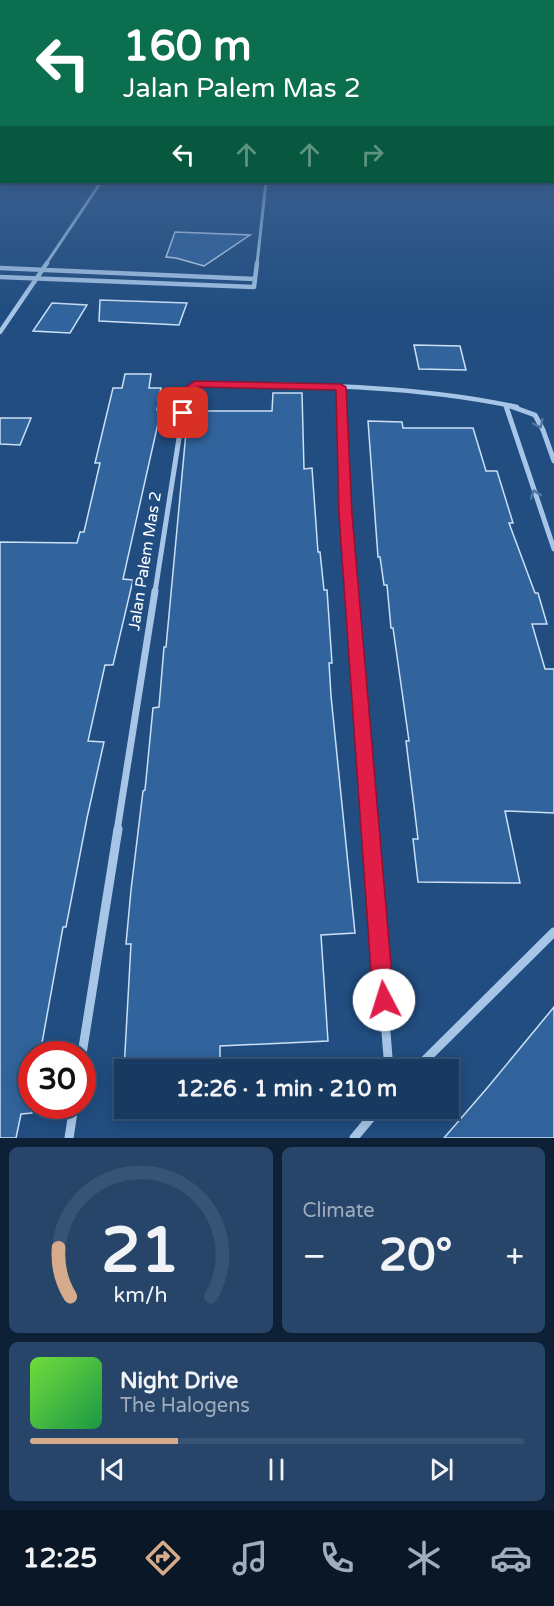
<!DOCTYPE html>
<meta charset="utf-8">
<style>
:root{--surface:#193a60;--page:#264569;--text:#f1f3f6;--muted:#9fadbd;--line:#375475;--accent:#d6ab8b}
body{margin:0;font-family:"Varela Round",sans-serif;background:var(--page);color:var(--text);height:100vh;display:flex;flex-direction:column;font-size:22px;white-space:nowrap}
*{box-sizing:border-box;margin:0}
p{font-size:20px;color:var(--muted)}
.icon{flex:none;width:33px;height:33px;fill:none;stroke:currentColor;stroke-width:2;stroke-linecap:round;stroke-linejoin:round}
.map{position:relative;height:1138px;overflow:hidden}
.details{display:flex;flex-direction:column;gap:9px;padding:9px;background:#0e2035;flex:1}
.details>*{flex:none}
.banner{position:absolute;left:0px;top:0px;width:555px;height:183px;box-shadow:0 3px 15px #0003,0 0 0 2px var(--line);background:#0b6e4f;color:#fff;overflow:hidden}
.speed{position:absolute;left:18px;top:1041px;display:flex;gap:12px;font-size:30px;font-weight:700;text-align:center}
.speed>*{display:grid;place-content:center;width:78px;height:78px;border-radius:50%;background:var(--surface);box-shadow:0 3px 15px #0003,0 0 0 2px var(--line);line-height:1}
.speed .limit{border:9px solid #d22;background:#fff;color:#111}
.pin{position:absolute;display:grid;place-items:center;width:51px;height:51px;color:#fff;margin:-26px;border-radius:12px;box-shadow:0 3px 9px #0006}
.me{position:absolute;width:66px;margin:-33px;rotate:355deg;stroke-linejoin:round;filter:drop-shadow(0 0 4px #0008)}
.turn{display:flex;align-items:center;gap:21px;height:126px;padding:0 24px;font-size:27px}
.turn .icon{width:78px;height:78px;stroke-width:2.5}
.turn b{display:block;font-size:42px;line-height:51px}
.lanes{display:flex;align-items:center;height:57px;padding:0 24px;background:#0003;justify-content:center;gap:30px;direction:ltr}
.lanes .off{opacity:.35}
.big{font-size:45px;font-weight:700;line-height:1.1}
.details .widget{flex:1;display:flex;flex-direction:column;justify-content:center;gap:9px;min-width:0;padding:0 21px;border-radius:9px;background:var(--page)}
.details .dial{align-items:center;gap:0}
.dial svg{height:156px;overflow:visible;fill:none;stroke:var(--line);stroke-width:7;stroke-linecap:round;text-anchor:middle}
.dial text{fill:var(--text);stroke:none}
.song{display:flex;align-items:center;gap:18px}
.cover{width:72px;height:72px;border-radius:9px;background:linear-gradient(135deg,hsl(100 70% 55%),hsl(140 70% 35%))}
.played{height:6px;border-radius:3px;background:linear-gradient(90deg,var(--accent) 30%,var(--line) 30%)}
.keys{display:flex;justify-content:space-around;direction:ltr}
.heat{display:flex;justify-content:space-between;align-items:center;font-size:33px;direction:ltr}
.details .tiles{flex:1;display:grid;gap:9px;grid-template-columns:1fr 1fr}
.widget:last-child{grid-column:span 2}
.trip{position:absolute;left:114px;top:1059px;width:345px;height:60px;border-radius:0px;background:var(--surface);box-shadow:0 3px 15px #0003,0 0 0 2px var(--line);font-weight:700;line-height:60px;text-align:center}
.tabs{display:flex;height:96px;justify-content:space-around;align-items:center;background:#0a1726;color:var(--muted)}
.tabs .icon{width:42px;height:42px}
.tabs .current{color:var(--accent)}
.tabs b{font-size:27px;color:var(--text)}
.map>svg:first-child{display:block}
.building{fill:#31649d;stroke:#cbdff6;stroke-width:1.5}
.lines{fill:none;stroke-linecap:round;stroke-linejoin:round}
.street-far4{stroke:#a7c6e7;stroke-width:3}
.street-far3{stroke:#a7c6e7;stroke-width:4.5}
.street-far2{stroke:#a7c6e7;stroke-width:5}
.street-far1{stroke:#a7c6e7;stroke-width:7}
.street{stroke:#a7c6e7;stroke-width:9}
.oneway{stroke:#5077a4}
.route{fill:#e11d48;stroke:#92132f;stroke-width:1.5}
.labels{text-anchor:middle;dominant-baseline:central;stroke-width:6;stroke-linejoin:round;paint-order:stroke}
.street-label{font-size:16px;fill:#fff;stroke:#214d80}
</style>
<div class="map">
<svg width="554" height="1138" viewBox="0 0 554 1138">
<rect width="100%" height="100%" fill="#214d80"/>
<path class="building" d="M 175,232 L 250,235 L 204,266 L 176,258 L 166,257 Z
M 100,300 L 187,303 L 179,325 L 99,321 Z
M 52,303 L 87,305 L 70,333 L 33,331 Z
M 414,345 L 460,346 L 466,370 L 419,369 Z
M 125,374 L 151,374 L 149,388 L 161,388 L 157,410 L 161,410 L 123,579 L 133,580 L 113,665 L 105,665 L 88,741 L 104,742 L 87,818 L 66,927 L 63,927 L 40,1054 L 32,1054 L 32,1113 L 21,1114 L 16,1138 L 0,1138 L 0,542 L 77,543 L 80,532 L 84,532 L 100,463 L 95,463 L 113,388 L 122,388 Z
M 273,393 L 302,393 L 304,469 L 312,468 L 318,552 L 320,552 L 324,590 L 327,590 L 332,663 L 329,663 L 331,696 L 355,933 L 321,935 L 328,1041 L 220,1046 L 220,1070 L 124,1070 L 131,944 L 126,944 L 131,890 L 143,791 L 145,790 L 153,708 L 159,707 L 164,647 L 166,647 L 188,411 L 272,411 Z
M 0,418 L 31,418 L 20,445 L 0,444 Z
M 368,421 L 402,422 L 403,428 L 473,428 L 486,471 L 497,471 L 513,523 L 509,523 L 535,593 L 538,593 L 547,624 L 532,624 L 545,669 L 554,669 L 554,813 L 505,811 L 520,883 L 418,882 L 413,839 L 418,839 L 406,741 L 409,741 L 393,628 L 391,628 L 387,585 L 384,585 L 380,557 L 378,557 Z
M 554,1007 L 554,1138 L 444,1138 L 488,1087 Z"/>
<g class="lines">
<path class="street-far4" d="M 46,264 L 101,182
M 257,264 L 266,182"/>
<path class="street-far3" d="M 0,268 L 255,279
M 0,277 L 254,287 L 257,263
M 0,332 L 47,263
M 341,387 L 342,407
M 506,405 L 507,407
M 184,407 L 187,390 L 195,384 C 303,385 411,384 517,407"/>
<path class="street-far2" d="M 342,406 L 352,592
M 506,406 L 554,549
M 510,406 L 535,415 L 543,430 L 554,461
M 155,592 L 184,406"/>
<path class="street-far1" d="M 352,591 L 370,831
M 117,831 L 155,591"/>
<path class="street" d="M 370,829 L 389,1070
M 82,1054 L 118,829
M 415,1070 L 554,932
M 69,1138 L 74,1106
M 354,1138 L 379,1108"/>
</g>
<defs><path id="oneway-chevron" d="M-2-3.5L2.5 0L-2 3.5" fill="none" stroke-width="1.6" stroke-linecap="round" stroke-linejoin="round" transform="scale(1.5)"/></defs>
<g class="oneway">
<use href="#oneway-chevron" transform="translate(539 424) rotate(65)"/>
<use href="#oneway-chevron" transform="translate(535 494) rotate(-109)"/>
</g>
<linearGradient id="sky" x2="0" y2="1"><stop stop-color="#122a46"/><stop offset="0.49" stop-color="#3d6291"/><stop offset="1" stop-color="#3d6291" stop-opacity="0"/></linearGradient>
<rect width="554" height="312" fill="url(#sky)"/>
<path class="route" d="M 195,381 L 341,384 L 346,387 L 352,514 L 394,1000 L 391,1007 L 384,1011 L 376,1007 L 373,1000 L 339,514 L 336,390 L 198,387 L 192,391 L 189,413 L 187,415 L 179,415 L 178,413 L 181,390 Z"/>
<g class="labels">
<g class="street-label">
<text transform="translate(145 561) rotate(-81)">Jalan Palem Mas 2</text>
</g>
</g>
</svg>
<div class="speed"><div class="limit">30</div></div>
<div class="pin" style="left:183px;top:413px;background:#d93025"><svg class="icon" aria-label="arrive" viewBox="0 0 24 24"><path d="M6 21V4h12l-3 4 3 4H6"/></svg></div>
<svg class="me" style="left:384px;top:1000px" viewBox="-20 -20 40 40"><circle r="19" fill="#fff"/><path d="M0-13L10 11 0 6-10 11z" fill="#e11d48"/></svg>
<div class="trip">12:26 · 1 min · 210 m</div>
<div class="banner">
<div class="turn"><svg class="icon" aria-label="left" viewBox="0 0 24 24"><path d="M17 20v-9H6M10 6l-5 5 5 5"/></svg><div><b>160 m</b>Jalan Palem Mas 2</div></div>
<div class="lanes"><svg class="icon" aria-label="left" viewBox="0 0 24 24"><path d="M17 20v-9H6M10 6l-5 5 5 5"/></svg><svg class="icon off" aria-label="ahead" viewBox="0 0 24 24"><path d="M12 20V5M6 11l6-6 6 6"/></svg><svg class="icon off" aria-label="ahead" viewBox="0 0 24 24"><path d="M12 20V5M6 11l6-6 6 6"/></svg><svg class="icon off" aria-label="right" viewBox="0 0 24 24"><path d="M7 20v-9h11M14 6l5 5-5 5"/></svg></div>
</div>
</div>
<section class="details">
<div class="tiles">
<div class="widget dial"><svg viewBox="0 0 100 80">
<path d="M14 69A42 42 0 1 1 86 69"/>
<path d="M14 69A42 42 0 0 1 8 44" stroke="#d6ab8b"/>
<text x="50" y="56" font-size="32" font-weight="700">21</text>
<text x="50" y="72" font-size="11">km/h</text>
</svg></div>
<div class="widget"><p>Climate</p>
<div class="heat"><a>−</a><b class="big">20°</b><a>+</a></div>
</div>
<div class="widget">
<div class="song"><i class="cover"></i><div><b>Night Drive</b><p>The Halogens</p></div></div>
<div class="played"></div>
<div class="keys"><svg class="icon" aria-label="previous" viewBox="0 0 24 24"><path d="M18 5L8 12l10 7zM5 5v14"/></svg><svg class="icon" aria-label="pause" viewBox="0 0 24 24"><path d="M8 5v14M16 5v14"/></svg><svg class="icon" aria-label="next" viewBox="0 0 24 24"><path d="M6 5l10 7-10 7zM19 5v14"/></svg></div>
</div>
</div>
</section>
<nav class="tabs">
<b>12:25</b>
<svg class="icon current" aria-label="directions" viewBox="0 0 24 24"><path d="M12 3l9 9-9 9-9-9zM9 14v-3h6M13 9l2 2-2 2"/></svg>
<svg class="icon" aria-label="music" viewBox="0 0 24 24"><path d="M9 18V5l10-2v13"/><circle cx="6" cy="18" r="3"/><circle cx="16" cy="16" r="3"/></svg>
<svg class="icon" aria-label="phone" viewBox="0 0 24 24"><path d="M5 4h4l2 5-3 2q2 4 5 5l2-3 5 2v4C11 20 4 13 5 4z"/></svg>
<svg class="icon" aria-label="climate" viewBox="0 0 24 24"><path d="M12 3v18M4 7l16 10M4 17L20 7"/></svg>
<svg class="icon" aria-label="car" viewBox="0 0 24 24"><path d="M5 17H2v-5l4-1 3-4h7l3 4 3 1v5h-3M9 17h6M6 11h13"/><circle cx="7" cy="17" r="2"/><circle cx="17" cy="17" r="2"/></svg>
</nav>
